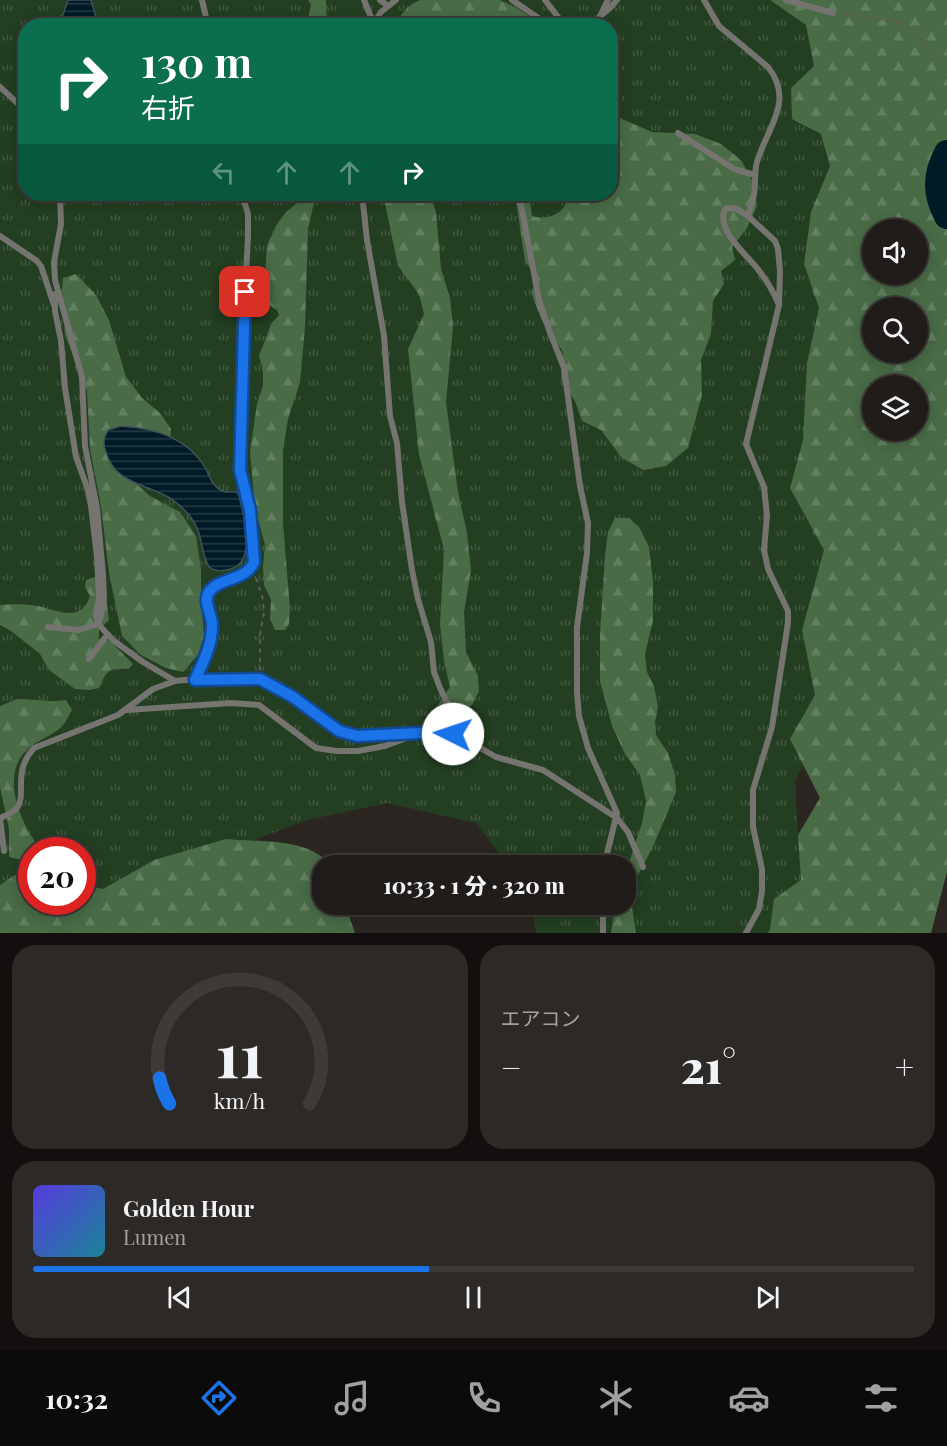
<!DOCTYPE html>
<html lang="ja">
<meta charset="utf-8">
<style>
:root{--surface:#201c19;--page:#2d2926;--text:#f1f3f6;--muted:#a2a1a2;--line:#3d3a38;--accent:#1a73e8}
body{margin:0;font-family:"Playfair Display","Noto Sans JP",serif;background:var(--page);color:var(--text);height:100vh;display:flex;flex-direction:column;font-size:22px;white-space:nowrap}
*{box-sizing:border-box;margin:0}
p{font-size:20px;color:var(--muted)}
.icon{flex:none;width:33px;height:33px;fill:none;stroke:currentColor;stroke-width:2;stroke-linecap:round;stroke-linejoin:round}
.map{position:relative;height:933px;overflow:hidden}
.drawer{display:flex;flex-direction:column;gap:12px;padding:12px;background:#120f0e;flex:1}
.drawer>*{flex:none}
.banner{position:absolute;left:18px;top:18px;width:600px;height:183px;border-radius:24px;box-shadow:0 3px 15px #0003,0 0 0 2px var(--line);background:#0b6e4f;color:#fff;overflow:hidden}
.fabs{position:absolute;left:862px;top:219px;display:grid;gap:12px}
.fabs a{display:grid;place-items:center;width:66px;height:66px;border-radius:50%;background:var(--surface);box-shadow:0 3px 15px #0003,0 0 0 2px var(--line);font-size:30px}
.speed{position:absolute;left:18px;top:837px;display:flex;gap:12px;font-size:30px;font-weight:700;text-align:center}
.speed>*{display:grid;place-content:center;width:78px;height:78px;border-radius:50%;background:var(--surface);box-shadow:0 3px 15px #0003,0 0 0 2px var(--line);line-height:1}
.speed .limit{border:9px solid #d22;background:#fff;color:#111}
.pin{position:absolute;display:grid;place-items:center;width:51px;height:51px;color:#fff;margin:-26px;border-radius:12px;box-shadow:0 3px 9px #0006}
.me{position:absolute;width:66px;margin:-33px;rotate:274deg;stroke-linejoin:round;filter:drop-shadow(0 0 4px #0008)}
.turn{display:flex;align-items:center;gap:21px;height:126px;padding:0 24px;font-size:27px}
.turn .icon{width:78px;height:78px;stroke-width:2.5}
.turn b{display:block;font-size:42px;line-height:51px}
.lanes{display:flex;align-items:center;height:57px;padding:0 24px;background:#0003;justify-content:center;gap:30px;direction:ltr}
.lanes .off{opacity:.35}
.big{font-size:45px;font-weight:800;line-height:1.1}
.drawer .tile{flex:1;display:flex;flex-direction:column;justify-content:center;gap:9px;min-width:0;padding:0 21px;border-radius:24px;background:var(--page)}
.drawer .dial{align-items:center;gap:0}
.dial svg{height:156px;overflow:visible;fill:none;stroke:var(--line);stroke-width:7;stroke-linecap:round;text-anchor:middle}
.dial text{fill:var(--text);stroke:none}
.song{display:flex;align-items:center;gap:18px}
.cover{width:72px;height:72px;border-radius:9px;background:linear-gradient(135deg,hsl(250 70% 55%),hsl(190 70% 35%))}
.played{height:6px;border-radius:3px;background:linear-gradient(90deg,var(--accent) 45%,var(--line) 45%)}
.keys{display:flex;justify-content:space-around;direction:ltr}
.heat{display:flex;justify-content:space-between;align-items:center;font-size:33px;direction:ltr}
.drawer .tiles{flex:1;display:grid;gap:12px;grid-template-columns:1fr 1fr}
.tile:last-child{grid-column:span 2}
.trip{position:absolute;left:312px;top:855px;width:324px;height:60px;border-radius:24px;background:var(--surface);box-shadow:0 3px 15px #0003,0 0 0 2px var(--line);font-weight:800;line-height:60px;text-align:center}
.tabs{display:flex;height:96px;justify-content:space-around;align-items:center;background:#0d0b0a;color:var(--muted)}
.tabs .icon{width:42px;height:42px}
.tabs .selected{color:var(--accent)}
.tabs b{font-size:27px;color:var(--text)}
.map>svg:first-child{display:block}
.grass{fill:url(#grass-tufts);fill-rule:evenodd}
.forest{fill:url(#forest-firs);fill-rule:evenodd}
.water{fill:url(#water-rules);stroke:#405259;stroke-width:1.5}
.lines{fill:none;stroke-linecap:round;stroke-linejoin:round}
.river{stroke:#001b26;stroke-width:26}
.path{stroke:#5f5a56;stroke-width:2;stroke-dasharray:4.5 4.5;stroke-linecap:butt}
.lane{stroke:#767471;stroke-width:6}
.route-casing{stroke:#114b97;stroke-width:15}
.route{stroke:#1a73e8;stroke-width:10}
</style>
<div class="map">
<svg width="947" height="933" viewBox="0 0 947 933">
<defs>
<pattern id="grass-tufts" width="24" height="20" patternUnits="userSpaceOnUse" patternTransform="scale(1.5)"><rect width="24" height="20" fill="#233e21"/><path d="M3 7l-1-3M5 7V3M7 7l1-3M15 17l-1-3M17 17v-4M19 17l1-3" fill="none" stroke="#425940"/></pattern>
<pattern id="forest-firs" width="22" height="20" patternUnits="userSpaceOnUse" patternTransform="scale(1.5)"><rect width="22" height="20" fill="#496b46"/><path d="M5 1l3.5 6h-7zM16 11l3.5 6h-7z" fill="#627f60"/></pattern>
<pattern id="water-rules" width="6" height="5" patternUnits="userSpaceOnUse" patternTransform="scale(1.5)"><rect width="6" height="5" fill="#001b26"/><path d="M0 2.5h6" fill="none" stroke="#243b44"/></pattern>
</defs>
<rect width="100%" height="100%" fill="#2b2621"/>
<path class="grass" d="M 0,0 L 770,0 L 806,25 L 840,69 L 850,336 L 841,686 L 795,782 L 798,835 L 832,884 L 791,933 L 536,933 L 532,905 L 626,904 L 626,866 L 508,865 L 476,823 L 387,803 L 307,820 L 177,869 L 82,902 L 82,850 L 32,850 L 31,897 L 0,899 ZM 26,26 L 610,26 L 610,194 L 26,194 Z"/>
<path class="forest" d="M 308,0 L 326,0 L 327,25 L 307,25 L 311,4 Z
M 420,0 L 500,0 L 517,8 L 542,25 L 526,25 L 489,18 L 469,19 L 452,16 L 428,19 L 415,25 L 396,25 C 401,13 408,5 420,0 Z
M 770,0 L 947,0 L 947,872 L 931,933 L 768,933 L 770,929 L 774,899 L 801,880 L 798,835 L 820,798 L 790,739 L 815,695 L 802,630 L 824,550 L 790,488 L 803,440 L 807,363 L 819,308 L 804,264 L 811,212 L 830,166 L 821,134 L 792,119 L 791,88 L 814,66 L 806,25 ZM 873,230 L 918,230 L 918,274 L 873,274 ZM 873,308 L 918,308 L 918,352 L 873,352 ZM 873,386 L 918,386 L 918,430 L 873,430 Z
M 611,111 L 622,119 L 652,132 L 695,134 L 721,144 L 741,160 L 754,184 L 757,206 L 747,228 L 732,247 L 735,260 L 721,271 L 724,284 L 713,301 L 711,334 L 701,360 L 702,395 L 688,448 L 666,466 L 643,470 L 622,458 L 601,430 L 582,421 L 575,401 L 561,380 L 563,352 L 541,319 L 531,292 L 538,278 L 525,261 L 515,194 L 529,194 L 532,216 C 550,221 566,213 569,194 L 610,194 Z
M 301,194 L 316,194 L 308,229 L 305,327 L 300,382 L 288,419 L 283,451 L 283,524 L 290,608 L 289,624 L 285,630 L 275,630 L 270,619 L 271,600 L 264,585 L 263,567 L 265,545 L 255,508 L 250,452 L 257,404 L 263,386 L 263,371 L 259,356 L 271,324 L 279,315 L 277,310 L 269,305 L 264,294 L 267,245 L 277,224 L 286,212 L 301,200 Z
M 383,194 L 430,194 L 436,212 L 441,269 L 450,298 L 453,327 L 446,402 L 458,492 L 467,533 L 471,570 L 464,612 L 466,652 L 478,676 L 479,691 L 472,705 L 444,723 L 430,717 L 450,687 L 444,661 L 440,624 L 444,549 L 419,455 L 408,349 L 424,314 L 419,294 L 398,266 Z
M 76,274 L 96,295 L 109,320 L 126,377 L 142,398 L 160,413 L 171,429 L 170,440 L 125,474 L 150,496 L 180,512 L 196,536 L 201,569 L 201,598 L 204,635 L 198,655 L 183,672 L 166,668 L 141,655 L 122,636 L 109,573 L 101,506 L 90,449 L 87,391 L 65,335 L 62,289 L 63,278 Z
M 615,518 L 629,518 L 639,527 L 649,547 L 653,582 L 653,621 L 645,654 L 647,672 L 654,686 L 658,707 L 655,723 L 656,735 L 668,753 L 675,775 L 676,792 L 652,849 L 634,882 L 631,901 L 636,933 L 611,933 L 615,905 L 626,904 L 626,872 L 642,823 L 646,801 L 640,775 L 625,754 L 612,726 L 600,681 L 600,633 L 605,556 L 608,532 Z
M 94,577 L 106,596 L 109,620 L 99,630 L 99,639 L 110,641 L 133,664 L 129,669 C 107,668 108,670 99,688 L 90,690 L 75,689 L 49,670 L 40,654 L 11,631 L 0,625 L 0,605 C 12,604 27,604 38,606 C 57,610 81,624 90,596 L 85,587 L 86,580 Z
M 17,699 C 36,699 48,703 66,700 L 72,710 C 68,716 65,725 59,729 C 49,737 36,741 27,750 C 0,775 20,822 39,847 L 37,850 L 32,850 L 31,857 L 22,860 L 9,857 L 9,829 L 0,787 L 0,706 Z
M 226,839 C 256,842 312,838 329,865 L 322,866 L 322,904 L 345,905 L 355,933 L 0,933 L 0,885 L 15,875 L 31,877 L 32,902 L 82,902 L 83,885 L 103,889 L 154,860 Z"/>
<path class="water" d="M 68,0 L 91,0 L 96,17 L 94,25 L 48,25 L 54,19 L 63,15 Z
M 121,426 C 154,428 189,438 206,469 C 210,477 213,488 223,491 C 227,493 232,491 237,492 L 239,496 C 244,515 257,561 231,569 C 223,571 216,572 209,567 C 199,550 204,532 189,515 C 182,507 174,499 164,495 C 140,483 114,481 106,452 C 103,444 103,438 108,430 Z"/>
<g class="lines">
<path class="river" d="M 947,153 C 935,175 935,194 947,216"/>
<path class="path" d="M 843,14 L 894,21 L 911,28 L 947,68
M 424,26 C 446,17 491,19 513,26
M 256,578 L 262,595 L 264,612 L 260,635 L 260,670"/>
<path class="lane" d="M 202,0 L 208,26
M 364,0 L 373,22
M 380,0 L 388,6
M 512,0 L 550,26
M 545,0 L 565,26
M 704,0 L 719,26 L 768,67 C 795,101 767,128 757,162 C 754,172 756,183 754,194 C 753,201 750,209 748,216
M 786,0 L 833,13
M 600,16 L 608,0
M 372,26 L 381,12 L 396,0
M 588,26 L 609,9 L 617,0
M 0,87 L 26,111
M 678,133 L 734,169 L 755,175
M 362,194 L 367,240 L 384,336 L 390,416 L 397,443 L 402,502 L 412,570 L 418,599 L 431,642 L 434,672 L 440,688 L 454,717 L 470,742 L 496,757 L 543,770 L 617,818 L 628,832 L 643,867
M 519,194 L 539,300 L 549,330 L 564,368 L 580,486 L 588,523 L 587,553 L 577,627 L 577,692 L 579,716 L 588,748 L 617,813 L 604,866
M 0,236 L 37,261 L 41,266 L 54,305
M 55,294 L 55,311 L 61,341 L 65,388 L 76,457 L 87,487 L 91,506 L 97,557 L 99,598 L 96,614 L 98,624 L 114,641 L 143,662 L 175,681
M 48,627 L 79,630 L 98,624 L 101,616 L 104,597 L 103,574 L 97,508 L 85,446 L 82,377 L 55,280 L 54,262 L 61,224 L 60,194
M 89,659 L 107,635
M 195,680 C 203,662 213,643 212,623 C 211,613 203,601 209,592 C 219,577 245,582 254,562 L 250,510 L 240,470 L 243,330 L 248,237 L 248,214 L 242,194
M 127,710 L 231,703 L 259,705 L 316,748 L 337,751 L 358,751 L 385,746 L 409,737 L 413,732
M 0,818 C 6,815 13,813 17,808 C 27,794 12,772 34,748 L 118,715 L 153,689 L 175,681 L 185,680 L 260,679 L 293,697 L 339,731 L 357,736 L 441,732 L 453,734 L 470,741
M 0,818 L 4,851
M 603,933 L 603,904
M 746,933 L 759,909 L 762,891 L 762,869 L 753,827 L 753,790 L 772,727 L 788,623 L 788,611 L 768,569 L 764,550 L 767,516 L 764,487 L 746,444 L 779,305 L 780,271 L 778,249 L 775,241 L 748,216 L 737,209 L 730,208 L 725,209 C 715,231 749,256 760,272 C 768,282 774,293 779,305"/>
</g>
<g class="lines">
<g class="route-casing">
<path id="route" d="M 245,292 L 240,470 L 250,510 L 254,562 C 245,582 219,577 209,592 C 203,601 211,613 212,623 C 213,643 203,663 195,680 L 260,679 L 293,697 L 339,731 L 357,736 L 441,732 L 453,734"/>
</g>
<use href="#route" class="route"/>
</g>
</svg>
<div class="fabs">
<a><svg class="icon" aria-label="sound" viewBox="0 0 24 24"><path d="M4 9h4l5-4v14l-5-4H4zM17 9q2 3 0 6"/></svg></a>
<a><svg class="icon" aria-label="search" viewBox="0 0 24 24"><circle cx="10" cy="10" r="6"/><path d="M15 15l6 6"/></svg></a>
<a><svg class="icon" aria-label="layers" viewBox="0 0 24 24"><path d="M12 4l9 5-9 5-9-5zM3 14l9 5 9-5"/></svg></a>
</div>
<div class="speed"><div class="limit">20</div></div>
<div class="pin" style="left:245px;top:292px;background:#d93025"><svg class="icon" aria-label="arrive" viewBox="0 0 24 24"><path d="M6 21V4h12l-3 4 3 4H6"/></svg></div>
<svg class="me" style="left:453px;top:734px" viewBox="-20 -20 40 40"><circle r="19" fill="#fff"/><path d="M0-13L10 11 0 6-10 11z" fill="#1a73e8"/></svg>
<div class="trip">10:33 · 1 分 · 320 m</div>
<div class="banner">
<div class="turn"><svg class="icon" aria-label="right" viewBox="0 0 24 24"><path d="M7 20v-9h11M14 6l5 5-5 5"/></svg><div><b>130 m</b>右折</div></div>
<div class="lanes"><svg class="icon off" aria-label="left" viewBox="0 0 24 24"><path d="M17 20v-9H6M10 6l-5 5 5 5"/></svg><svg class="icon off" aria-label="ahead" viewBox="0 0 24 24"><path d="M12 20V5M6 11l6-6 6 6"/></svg><svg class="icon off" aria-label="ahead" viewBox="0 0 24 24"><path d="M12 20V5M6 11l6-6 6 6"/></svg><svg class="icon" aria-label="right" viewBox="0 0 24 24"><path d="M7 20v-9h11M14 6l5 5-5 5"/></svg></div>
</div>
</div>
<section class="drawer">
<div class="tiles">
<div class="tile dial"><svg viewBox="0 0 100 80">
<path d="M14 69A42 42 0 1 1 86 69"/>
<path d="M14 69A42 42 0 0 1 9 56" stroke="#1a73e8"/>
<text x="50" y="56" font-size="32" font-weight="700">11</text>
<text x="50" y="72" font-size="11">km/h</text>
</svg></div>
<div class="tile"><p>エアコン</p>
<div class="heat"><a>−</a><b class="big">21°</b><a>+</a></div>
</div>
<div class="tile">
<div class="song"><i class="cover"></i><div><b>Golden Hour</b><p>Lumen</p></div></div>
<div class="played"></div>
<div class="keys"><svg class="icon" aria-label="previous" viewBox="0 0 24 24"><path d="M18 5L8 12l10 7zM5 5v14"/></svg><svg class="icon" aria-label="pause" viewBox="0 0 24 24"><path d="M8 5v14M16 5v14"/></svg><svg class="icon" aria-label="next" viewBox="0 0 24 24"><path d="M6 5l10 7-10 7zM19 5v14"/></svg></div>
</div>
</div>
</section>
<nav class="tabs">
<b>10:32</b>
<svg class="icon selected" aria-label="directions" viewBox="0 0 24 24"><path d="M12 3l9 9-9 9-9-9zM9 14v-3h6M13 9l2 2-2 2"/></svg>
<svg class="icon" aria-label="music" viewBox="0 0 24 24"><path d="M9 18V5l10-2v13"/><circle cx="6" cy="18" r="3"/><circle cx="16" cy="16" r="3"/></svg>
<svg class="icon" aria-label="phone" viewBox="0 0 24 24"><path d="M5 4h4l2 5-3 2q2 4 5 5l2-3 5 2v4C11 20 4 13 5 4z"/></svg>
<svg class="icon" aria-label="climate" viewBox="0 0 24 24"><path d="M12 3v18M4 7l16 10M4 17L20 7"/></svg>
<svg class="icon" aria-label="car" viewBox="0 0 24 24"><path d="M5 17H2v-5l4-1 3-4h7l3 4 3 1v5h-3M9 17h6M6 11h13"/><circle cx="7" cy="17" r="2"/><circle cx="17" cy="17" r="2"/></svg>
<svg class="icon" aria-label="filters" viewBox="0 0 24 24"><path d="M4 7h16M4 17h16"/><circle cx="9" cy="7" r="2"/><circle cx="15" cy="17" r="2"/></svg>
</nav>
